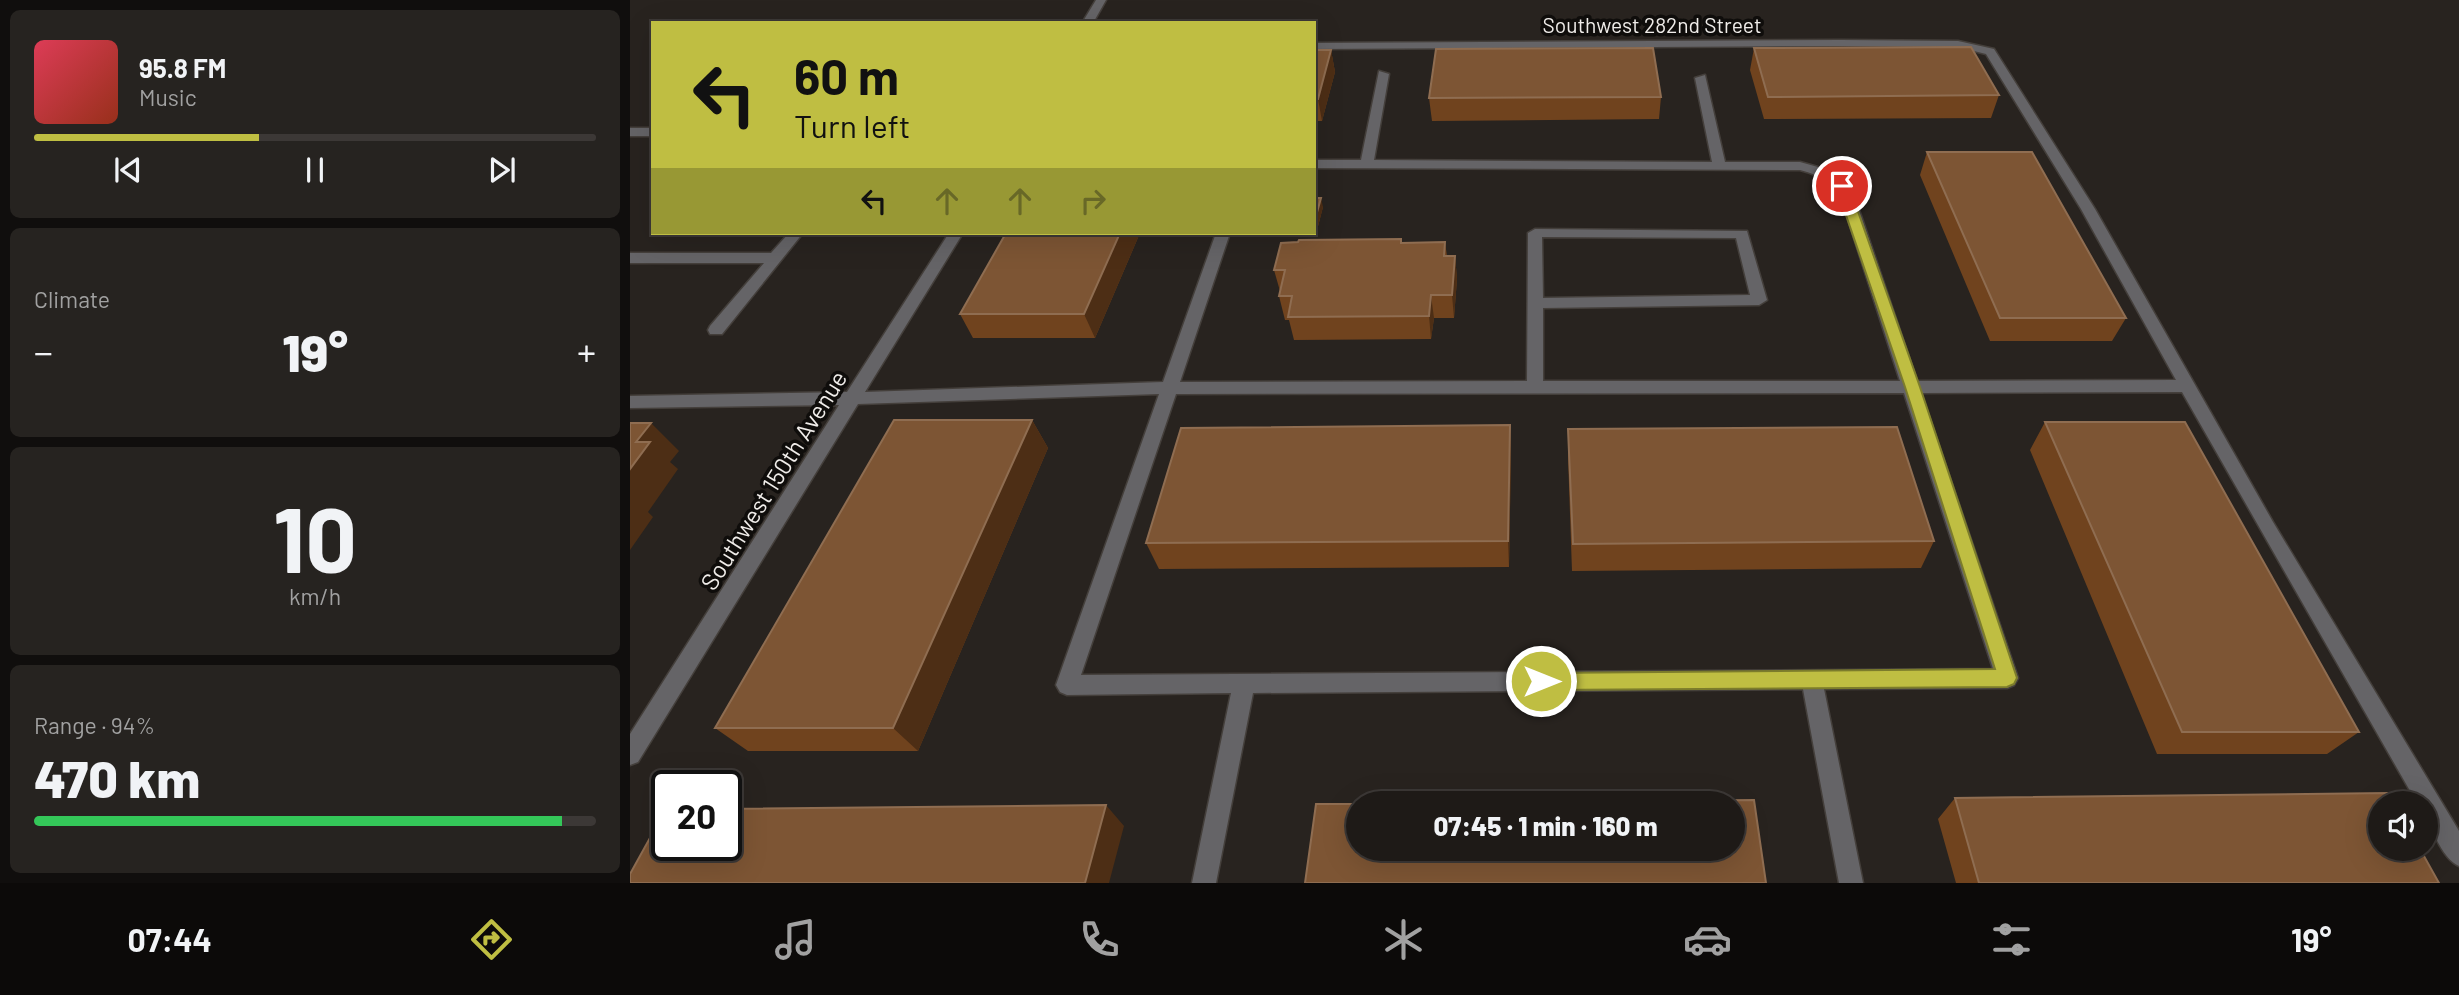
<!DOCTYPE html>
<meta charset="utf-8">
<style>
:root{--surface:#1e1a17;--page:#262320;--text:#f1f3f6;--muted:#a1a1a1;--line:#3c3836;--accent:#bfbe42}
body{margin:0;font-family:Barlow,sans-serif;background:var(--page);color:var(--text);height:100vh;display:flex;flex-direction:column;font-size:26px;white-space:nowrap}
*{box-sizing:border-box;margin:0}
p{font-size:23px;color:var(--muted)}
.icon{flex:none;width:38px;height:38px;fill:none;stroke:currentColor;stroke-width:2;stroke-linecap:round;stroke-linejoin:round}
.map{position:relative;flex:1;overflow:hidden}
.sheet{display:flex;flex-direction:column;gap:10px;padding:10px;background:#100e0d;width:630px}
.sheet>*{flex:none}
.hud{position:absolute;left:21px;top:21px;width:665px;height:214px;border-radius:0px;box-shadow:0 7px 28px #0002,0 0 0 2px var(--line);background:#bfbe42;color:#111;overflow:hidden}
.controls{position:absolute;left:1738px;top:791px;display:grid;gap:14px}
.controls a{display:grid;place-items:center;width:70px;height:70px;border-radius:50%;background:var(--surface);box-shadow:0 7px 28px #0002,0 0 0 2px var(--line);font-size:35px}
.speed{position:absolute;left:21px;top:770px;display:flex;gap:14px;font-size:35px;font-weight:700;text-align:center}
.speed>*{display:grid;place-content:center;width:91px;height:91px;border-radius:50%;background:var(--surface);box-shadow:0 7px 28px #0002,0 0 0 2px var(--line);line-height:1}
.speed .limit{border:4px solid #111;border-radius:10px;background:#fff;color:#111}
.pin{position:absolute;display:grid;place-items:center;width:60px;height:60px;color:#fff;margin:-30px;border:4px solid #fff;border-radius:50%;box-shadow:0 2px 7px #0007}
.me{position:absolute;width:77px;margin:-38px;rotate:90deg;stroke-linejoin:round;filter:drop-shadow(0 0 5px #0008)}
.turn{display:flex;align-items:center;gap:24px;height:147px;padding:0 28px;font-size:32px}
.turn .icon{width:91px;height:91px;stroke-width:2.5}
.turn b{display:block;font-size:49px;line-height:60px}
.lanes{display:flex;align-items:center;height:66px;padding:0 28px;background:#0003;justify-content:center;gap:35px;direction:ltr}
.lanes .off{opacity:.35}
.big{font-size:52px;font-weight:800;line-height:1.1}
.sheet .widget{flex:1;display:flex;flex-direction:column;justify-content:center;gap:10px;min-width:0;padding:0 24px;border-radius:10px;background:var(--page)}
.sheet .dial{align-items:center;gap:0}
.dial b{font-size:91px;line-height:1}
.song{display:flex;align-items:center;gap:21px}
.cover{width:84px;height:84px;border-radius:10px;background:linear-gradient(135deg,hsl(350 70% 55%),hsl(10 70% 35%))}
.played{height:7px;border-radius:4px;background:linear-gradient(90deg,var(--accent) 40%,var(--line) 40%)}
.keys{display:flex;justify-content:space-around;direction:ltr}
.heat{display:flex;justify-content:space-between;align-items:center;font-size:38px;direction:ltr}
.charge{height:10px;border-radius:5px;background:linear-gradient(90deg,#34c759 94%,var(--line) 0)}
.trip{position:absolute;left:716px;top:791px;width:399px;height:70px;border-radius:35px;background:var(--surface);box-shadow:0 7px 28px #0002,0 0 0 2px var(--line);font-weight:800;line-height:70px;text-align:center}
.menu{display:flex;height:112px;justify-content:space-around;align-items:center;background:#0c0a09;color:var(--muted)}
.menu .icon{width:49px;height:49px}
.menu .on{color:var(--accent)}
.menu b{font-size:32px;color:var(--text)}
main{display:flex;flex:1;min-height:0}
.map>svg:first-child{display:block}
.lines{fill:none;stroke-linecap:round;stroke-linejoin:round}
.minor-casing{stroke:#443f3b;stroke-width:3}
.minor{fill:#656467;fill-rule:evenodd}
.wall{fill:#70431e}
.shaded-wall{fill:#4d2e15}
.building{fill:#7d5534;stroke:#8f6d51;stroke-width:2}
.route{fill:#bfbe42;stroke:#7c7c2b;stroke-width:2}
.labels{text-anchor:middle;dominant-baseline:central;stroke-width:7;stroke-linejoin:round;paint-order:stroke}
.far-street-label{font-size:21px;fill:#f0edea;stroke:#0f0d0b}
.street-label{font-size:24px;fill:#f0edea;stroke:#0f0d0b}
</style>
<main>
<section class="sheet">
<div class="widget">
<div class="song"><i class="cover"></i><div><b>95.8 FM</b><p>Music</p></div></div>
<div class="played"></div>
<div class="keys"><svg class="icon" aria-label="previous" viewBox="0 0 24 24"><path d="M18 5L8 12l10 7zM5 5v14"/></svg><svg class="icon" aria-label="pause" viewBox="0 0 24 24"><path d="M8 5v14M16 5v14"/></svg><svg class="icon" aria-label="next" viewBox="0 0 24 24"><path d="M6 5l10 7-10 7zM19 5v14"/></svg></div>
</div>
<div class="widget"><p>Climate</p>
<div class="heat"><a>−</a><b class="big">19°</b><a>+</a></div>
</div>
<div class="widget dial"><b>10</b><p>km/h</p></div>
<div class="widget"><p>Range · 94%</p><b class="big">470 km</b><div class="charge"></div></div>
</section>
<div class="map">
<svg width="1829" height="883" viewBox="0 0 1829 883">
<rect width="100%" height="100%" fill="#28231f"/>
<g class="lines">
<g class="minor-casing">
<path id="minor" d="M 466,0 L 476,0 L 463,23 L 452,23 Z
M 1211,40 L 1328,41 L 1364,49 L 1465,209 L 1643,522 L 1829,831 L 1829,866 C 1812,859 1796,821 1796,803 L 1787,803 L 1552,392 L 1291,393 L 1388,678 L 1384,685 L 1377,688 L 1194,689 L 1233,883 L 1209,883 L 1173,689 L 623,693 L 586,883 L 562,883 L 601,693 L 437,695 L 430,692 L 426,685 L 529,394 L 228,404 L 8,762 L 0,765 L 0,734 L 209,405 L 0,408 L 0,396 L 217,392 L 319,233 L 333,233 L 235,392 L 533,382 L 586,233 L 600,233 L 550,382 L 897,381 L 898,233 L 905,229 L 1117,231 L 1137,300 L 1129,305 L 913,308 L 913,381 L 1270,381 L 1215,210 C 1205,187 1195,176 1170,170 L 684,168 L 684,160 L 731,160 L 749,71 L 759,74 L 744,160 L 1082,162 L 1065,78 L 1075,75 L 1095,162 L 1170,162 L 1195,169 L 1214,182 L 1229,210 L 1287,381 L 1546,380 L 1451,209 L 1356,54 L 1328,47 L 1211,46 L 684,49 L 684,43 ZM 912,237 L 1106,238 L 1120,295 L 913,298 ZM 1274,393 L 1363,669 L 451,675 L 546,394 Z
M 0,128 L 23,128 L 23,136 L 0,136 Z
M 159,233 L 173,233 L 92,334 L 80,334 L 78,330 L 80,326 L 134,263 L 0,263 L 0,253 L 141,253 Z"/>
</g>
<use href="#minor" class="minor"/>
</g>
<path class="wall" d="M 1124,48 L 1369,95 L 1361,118 L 1134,119 L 1120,70 Z
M 684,50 L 701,50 L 705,72 L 692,121 L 684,121 Z
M 1031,97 L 1029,119 L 802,121 L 799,98 Z
M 1297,152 L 1496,318 L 1482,341 L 1360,341 L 1290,175 Z
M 684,198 L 693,207 L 686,234 L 658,234 L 658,233 L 684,233 Z
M 510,233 L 465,338 L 343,338 L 330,314 Z
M 771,239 L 772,243 L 815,242 L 817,256 L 825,256 L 827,279 L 824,318 L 804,318 L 801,339 L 664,340 L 659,320 L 655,320 L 649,296 L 650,291 L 644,270 Z
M 402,420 L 418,448 L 288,751 L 118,751 L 85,728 Z
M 1415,422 L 1729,732 L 1697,754 L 1527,754 L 1400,450 Z
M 880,425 L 881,453 L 879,567 L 529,569 L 516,543 Z
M 938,429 L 1304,541 L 1291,568 L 942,571 L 938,457 Z
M 1325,798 L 1809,883 L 1326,883 L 1308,819 Z"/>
<path class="shaded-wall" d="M 701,50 L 705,72 L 692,121 L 688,99 Z
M 691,198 L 693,207 L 686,234 L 684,223 Z
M 490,233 L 510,233 L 465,338 L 454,314 Z
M 825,256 L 827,279 L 824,318 L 822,295 Z
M 801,295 L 804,318 L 801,339 L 799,316 Z
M 402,420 L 418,448 L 288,751 L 263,728 Z
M 21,423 L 49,451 L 40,462 L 48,469 L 18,512 L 23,517 L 0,550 L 0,469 L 6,442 Z
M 880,425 L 881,453 L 879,567 L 878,541 Z
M 476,805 L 494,826 L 479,883 L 455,883 Z"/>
<path class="building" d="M 1341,47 L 1369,95 L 1138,97 L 1124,48 Z
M 1023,48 L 1031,97 L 799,98 L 806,49 Z
M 684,50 L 701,50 L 688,99 L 684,99 Z
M 1297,152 L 1402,152 L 1496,318 L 1370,318 Z
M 684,198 L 691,198 L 684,223 Z
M 376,233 L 490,233 L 454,314 L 330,314 Z
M 771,239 L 771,243 L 815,242 L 814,256 L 825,256 L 822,295 L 801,295 L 799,316 L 658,317 L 662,296 L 649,296 L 655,270 L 644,270 L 651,243 L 668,242 L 669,240 Z
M 264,420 L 402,420 L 263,728 L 85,728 Z
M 1415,422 L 1555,422 L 1729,732 L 1552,732 Z
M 0,423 L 21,423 L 6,442 L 20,442 L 0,469 Z
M 880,425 L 878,541 L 516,543 L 551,428 Z
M 1267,427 L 1304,541 L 943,544 L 938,429 Z
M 1758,793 L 1764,803 L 1750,803 L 1750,849 L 1790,849 L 1809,883 L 1349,883 L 1325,798 Z
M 1124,800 L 1136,883 L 675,883 L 686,804 L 728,804 L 728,849 L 1102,849 L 1102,803 L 767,803 Z
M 476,805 L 455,883 L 0,883 L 0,874 L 36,809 L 37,845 L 96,845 L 96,809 Z"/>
<path class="route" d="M 1212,183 L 1219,186 L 1290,387 L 1387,678 L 1384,684 L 1377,687 L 911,690 L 904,688 L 902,681 L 904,675 L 911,673 L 1365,669 L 1275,387 L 1206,186 Z"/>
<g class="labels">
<g class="far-street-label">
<text x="1022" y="24">Southwest 282nd Street</text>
</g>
<g class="street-label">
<text transform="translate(143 480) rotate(-58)">Southwest 150th Avenue</text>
</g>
</g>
</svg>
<div class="controls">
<a><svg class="icon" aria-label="sound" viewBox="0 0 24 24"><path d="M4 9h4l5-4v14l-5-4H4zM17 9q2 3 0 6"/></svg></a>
</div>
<div class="speed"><div class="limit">20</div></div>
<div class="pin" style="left:1212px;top:186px;background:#d93025"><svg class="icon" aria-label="arrive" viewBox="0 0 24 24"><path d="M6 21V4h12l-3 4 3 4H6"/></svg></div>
<svg class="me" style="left:911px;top:681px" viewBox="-20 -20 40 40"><circle r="17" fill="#bfbe42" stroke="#fff" stroke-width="3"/><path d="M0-11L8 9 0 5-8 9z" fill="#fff"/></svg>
<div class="trip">07:45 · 1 min · 160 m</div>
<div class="hud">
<div class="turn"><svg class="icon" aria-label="left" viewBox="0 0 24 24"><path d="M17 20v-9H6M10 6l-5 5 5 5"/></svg><div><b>60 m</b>Turn left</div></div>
<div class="lanes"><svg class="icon" aria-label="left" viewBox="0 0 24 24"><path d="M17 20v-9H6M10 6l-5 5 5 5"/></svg><svg class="icon off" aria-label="ahead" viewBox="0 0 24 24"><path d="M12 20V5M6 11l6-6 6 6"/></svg><svg class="icon off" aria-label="ahead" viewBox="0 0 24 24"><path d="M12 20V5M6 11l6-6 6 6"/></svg><svg class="icon off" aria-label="right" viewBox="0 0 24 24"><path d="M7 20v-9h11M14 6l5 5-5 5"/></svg></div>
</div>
</div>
</main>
<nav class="menu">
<b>07:44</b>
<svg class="icon on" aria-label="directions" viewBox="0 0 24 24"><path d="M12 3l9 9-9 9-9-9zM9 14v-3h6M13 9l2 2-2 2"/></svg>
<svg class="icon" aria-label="music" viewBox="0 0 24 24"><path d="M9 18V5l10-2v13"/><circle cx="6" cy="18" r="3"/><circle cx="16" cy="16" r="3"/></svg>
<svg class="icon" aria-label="phone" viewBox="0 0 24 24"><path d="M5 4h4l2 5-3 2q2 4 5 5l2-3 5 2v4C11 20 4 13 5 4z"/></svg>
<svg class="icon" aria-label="climate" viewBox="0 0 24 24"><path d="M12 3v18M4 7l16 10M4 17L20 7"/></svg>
<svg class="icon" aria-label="car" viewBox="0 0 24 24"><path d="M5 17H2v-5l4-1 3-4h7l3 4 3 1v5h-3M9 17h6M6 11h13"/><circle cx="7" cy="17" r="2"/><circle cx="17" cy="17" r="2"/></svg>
<svg class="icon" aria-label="filters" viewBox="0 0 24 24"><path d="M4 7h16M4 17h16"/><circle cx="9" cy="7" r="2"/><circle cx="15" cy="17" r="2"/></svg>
<b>19°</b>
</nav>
